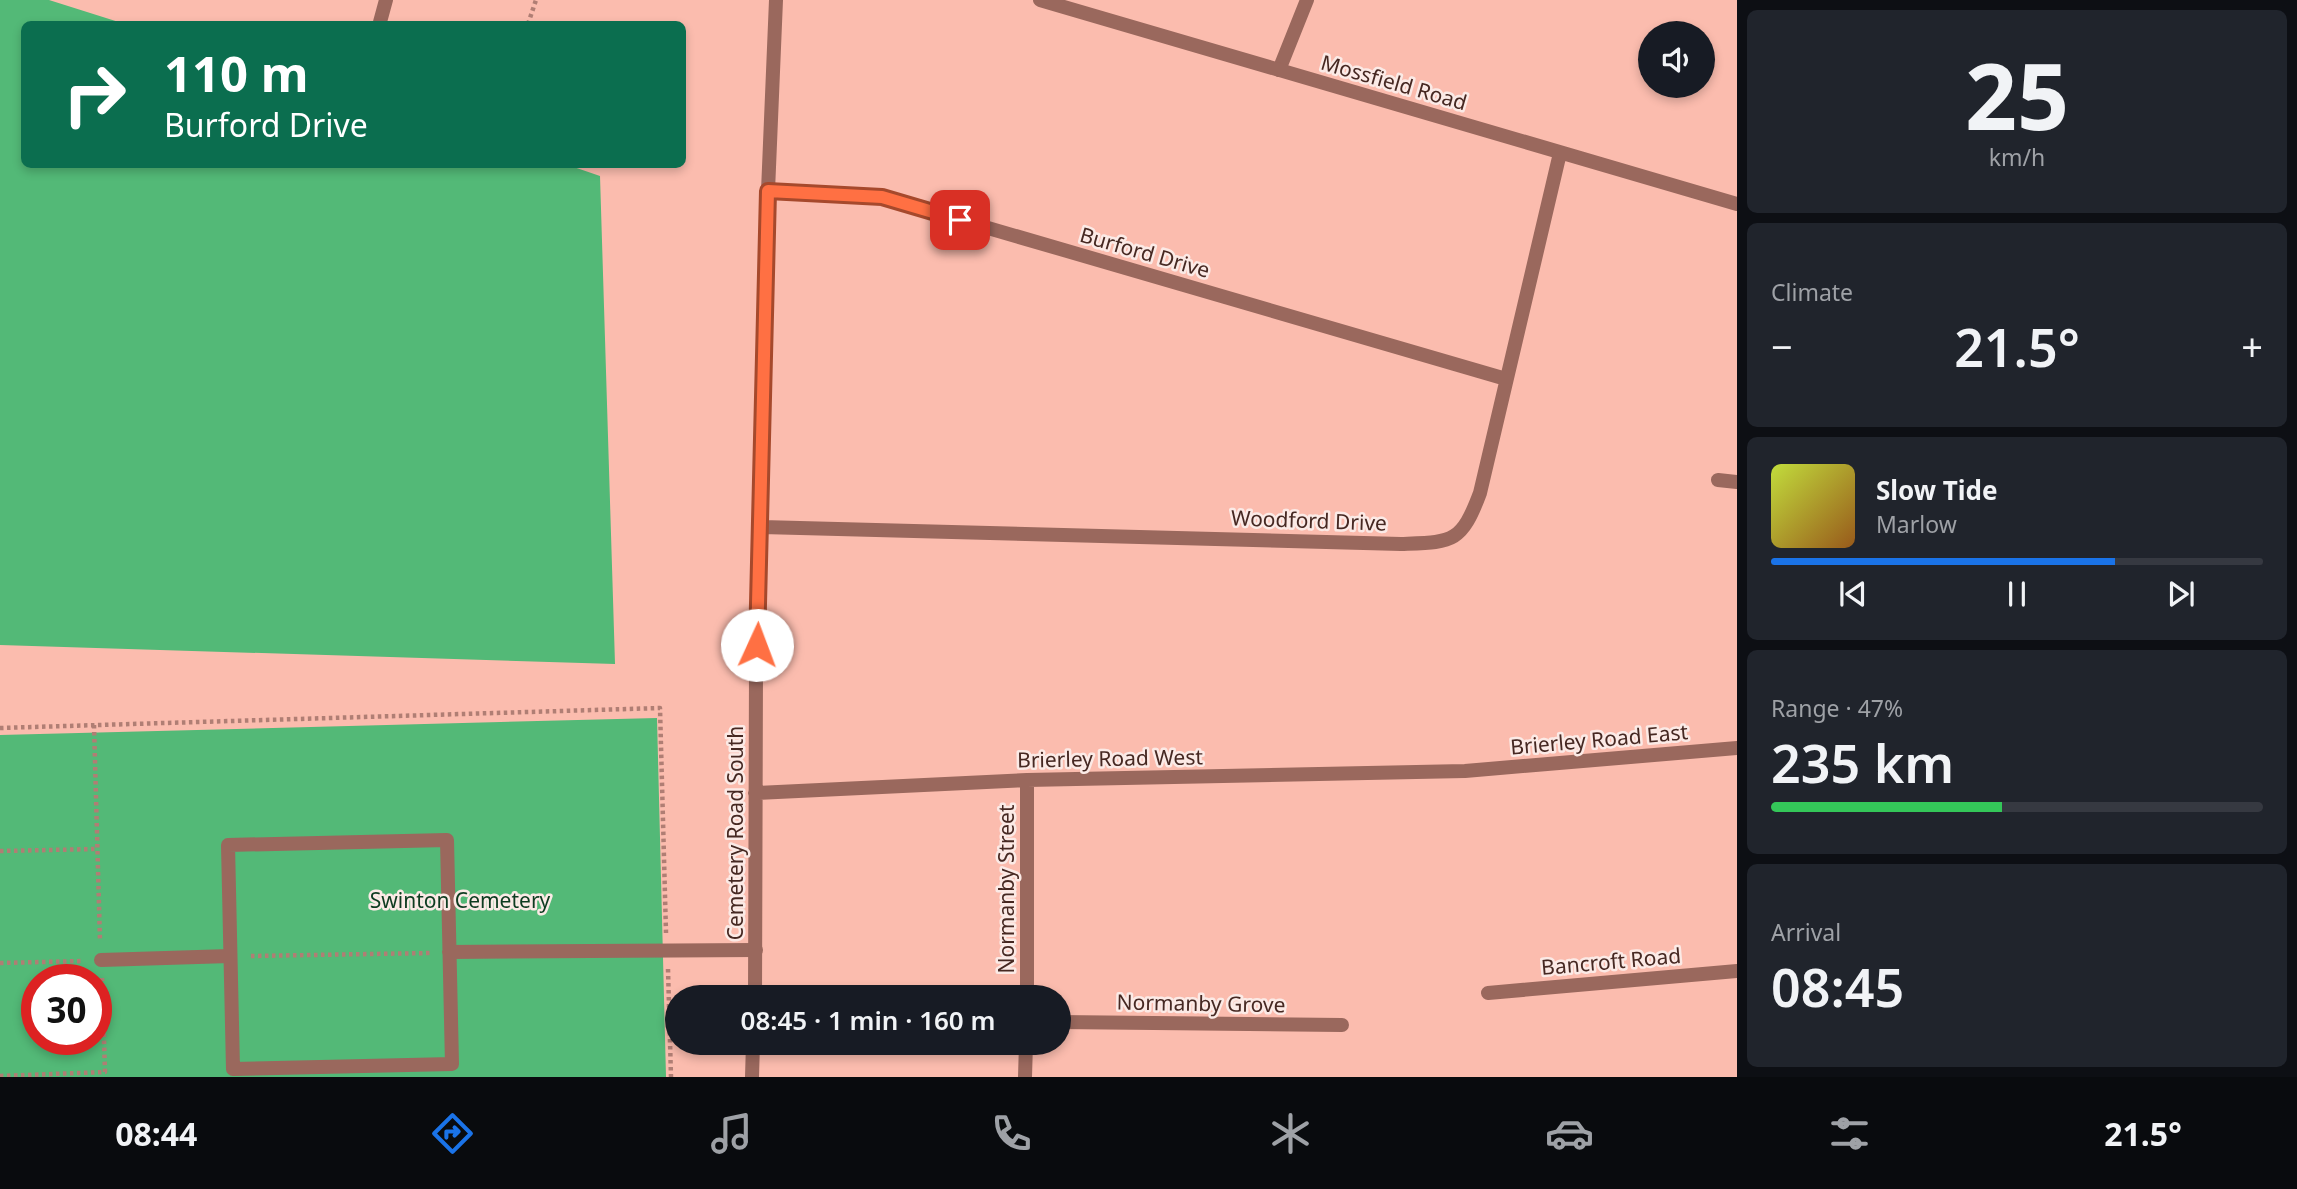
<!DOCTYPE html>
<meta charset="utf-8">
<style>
:root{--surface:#171b24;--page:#20242c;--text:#f1f3f6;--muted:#9ea1a6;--line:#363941;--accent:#1a73e8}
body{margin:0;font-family:"Noto Sans",sans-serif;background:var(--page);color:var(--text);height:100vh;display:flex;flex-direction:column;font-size:26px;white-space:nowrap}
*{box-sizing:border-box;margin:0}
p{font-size:23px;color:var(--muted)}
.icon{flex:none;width:38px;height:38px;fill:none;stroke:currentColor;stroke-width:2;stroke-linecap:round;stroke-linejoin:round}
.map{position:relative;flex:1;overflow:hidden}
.details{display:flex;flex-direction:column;gap:10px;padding:10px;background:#0d0f14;width:560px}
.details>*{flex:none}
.guide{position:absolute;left:21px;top:21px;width:665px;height:147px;border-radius:10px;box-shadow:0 4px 10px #0003;background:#0b6e4f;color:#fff;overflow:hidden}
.controls{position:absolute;left:1638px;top:21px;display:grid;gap:14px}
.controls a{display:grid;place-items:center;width:77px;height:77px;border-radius:50%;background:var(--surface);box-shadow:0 4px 10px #0003;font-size:35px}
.speed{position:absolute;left:21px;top:964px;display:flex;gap:14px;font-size:35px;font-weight:700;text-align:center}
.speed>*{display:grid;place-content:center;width:91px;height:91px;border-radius:50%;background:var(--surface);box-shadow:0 4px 10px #0003;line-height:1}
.speed .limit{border:10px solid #d22;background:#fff;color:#111}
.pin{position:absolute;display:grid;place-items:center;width:60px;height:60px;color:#fff;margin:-30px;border-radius:14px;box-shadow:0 4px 10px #0006}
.me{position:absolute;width:77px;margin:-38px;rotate:2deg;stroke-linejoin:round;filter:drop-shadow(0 0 5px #0008)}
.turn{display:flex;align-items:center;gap:24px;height:147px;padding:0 28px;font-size:32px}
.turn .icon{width:91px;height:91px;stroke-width:2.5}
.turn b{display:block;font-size:49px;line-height:60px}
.big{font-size:52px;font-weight:600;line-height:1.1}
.details .widget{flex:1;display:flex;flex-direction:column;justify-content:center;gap:10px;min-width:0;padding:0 24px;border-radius:10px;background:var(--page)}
.details .dial{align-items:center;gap:0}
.dial b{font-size:91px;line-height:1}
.song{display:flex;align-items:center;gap:21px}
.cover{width:84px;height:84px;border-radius:10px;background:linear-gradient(135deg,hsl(70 70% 55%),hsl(30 70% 35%))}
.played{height:7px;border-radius:4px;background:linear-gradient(90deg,var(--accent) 70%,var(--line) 70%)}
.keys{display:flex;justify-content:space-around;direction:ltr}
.heat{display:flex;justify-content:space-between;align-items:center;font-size:38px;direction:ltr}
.charge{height:10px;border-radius:5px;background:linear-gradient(90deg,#34c759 47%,var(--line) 0)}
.trip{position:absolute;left:665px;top:985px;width:406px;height:70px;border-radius:35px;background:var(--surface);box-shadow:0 4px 10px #0003;font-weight:600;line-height:70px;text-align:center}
.dock{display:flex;height:112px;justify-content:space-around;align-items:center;background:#090b0e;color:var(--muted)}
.dock .icon{width:49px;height:49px}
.dock .selected{color:var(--accent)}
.dock b{font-size:32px;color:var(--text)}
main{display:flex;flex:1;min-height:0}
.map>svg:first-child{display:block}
.green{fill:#53b977;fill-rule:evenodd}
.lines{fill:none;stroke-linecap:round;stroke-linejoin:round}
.path{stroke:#b07e74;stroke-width:4.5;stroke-dasharray:3.5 3.5;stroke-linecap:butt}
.service{stroke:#9a685d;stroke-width:14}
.minor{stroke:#9a685d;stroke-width:14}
.route-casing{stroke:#a6492c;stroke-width:18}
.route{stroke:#ff7043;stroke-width:12}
.labels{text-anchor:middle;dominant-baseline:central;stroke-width:5;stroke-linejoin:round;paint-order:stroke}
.street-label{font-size:21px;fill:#462822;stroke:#fbeae6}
.park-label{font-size:21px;fill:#0d3c20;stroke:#fbeae6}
</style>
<main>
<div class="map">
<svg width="1737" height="1077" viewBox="0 0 1737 1077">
<rect width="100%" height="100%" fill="#fbbcae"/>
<path class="green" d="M 0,0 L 49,0 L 125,24 L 24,24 L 24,164 L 565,164 L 600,176 L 615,664 L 0,645 Z
M 657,718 L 666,1077 L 0,1077 L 0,735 ZM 37,980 L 96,980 L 96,1040 L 37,1040 Z"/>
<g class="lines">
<path class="path" d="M 528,24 L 536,0
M 94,725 L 100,941
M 0,728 L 660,708 L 666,933
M 0,851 L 97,849
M 251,956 L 431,953
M 0,963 L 83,961
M 668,969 L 671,1077
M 0,1076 L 105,1072 L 102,978"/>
<path class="service" d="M 1279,70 L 1307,0
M 447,840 L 452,1064 L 233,1069 L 228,845 Z
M 449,952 L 756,950
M 101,960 L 230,956"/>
<path class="minor" d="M 1040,0 L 1737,204
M 380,22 L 386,0
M 768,191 L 882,197 L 1506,379
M 1718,480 L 1737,482
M 760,527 L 1401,544 C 1452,542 1461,544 1480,493 L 1560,153
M 757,645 L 768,191 L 776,0
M 1027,780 L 1027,998
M 755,793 L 1027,780 L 1465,771 L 1737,748
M 1488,993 L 1737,971
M 755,998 L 756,668
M 1059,1022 L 1342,1025
M 752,1077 L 753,1043
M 1025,1077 L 1026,1043"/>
</g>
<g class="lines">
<g class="route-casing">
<path id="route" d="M 757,645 L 768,191 L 882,197 L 960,220"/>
</g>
<use href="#route" class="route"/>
</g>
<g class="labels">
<g class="street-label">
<text transform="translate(1394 82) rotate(16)">Mossfield Road</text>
<text transform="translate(1145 252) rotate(16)">Burford Drive</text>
<text transform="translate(1309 520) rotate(2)">Woodford Drive</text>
<text transform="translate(1599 739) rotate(-5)">Brierley Road East</text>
<text transform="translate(1110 758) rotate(-1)">Brierley Road West</text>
<text transform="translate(735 833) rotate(-90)">Cemetery Road South</text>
<text transform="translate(1006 889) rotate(-90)">Normanby Street</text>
<text transform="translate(1611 961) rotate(-5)">Bancroft Road</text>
<text transform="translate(1201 1003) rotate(1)">Normanby Grove</text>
</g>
<g class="park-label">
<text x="460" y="900">Swinton Cemetery</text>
</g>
</g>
</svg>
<div class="controls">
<a><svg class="icon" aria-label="sound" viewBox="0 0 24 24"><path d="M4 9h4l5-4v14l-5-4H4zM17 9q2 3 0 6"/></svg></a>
</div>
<div class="speed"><div class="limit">30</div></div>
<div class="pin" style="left:960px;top:220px;background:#d93025"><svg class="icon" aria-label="arrive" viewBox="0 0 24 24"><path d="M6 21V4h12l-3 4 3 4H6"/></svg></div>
<svg class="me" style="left:757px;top:645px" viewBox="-20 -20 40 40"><circle r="19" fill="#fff"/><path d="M0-13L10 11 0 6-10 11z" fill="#ff7043"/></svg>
<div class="trip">08:45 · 1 min · 160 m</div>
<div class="guide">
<div class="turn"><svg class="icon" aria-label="right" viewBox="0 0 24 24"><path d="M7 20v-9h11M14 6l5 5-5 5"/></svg><div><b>110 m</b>Burford Drive</div></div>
</div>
</div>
<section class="details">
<div class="widget dial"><b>25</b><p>km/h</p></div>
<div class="widget"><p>Climate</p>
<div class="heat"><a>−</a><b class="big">21.5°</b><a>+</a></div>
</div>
<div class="widget">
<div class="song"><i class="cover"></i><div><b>Slow Tide</b><p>Marlow</p></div></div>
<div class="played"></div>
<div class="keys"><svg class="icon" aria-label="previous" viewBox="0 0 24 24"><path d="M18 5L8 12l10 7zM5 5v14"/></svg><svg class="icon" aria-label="pause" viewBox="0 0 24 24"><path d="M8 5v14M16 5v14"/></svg><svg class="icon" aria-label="next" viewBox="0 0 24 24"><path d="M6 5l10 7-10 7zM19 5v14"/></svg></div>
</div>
<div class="widget"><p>Range · 47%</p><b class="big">235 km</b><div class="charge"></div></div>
<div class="widget"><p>Arrival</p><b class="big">08:45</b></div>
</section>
</main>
<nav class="dock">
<b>08:44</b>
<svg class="icon selected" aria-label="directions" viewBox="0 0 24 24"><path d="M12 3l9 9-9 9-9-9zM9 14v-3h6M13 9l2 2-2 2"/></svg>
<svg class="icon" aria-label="music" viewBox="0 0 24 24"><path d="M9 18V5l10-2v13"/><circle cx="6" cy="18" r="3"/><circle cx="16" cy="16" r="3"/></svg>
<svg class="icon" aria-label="phone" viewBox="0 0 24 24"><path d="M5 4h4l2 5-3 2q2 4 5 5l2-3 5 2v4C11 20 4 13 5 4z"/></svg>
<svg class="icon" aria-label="climate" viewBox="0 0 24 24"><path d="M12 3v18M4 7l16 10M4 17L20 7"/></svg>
<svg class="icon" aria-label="car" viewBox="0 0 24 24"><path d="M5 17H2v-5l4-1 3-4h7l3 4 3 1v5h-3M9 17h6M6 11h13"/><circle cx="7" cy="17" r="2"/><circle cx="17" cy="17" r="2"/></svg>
<svg class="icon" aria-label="filters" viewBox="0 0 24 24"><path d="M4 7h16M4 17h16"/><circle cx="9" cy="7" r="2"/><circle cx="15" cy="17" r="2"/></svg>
<b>21.5°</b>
</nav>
